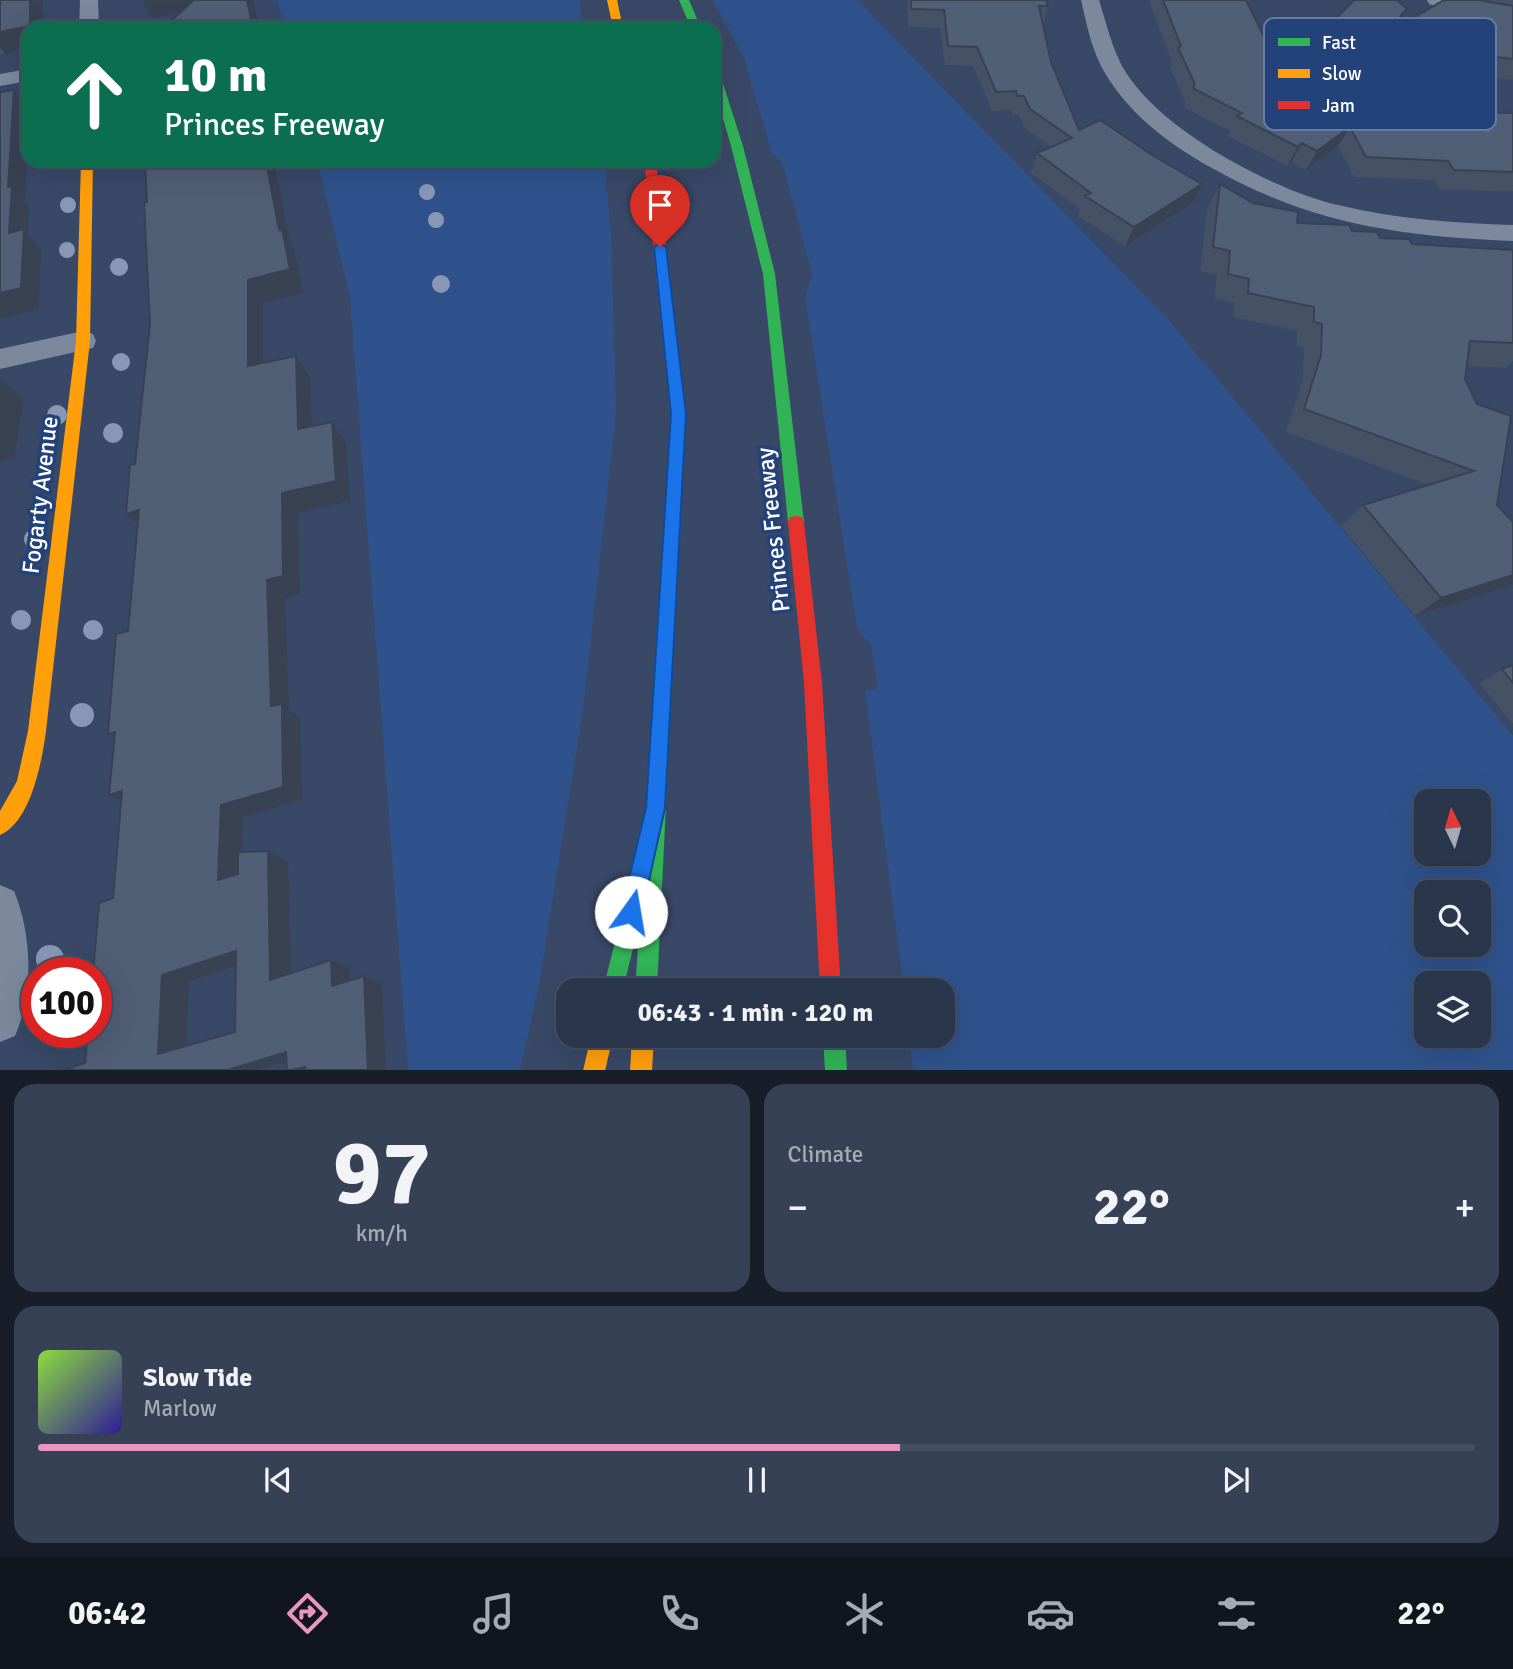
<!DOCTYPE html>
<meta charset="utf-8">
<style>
:root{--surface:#2a364c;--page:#364156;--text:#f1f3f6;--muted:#a5abb5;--line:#465064;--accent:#e797bd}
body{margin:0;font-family:Signika,sans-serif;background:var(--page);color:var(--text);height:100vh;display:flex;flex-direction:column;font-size:26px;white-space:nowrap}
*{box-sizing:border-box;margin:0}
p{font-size:23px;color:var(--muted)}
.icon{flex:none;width:38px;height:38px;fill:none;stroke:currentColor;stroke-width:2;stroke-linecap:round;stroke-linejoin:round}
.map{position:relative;height:1070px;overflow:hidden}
.drawer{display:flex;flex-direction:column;gap:14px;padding:14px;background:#171e2a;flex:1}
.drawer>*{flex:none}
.top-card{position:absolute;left:21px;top:21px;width:700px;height:147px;border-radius:21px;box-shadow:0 7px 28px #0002,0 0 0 2px var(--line);background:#0b6e4f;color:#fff;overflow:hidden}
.needle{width:46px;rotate:355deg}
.buttons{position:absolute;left:1414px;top:789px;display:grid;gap:14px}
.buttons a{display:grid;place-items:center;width:77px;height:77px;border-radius:14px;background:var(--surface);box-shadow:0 7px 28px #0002,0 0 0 2px var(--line);font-size:35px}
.speed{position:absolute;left:21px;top:957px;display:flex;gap:14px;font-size:35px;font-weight:700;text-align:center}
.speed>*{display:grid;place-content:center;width:91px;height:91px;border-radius:50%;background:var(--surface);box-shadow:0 7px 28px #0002,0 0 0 2px var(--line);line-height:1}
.speed .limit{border:10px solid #d22;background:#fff;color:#111}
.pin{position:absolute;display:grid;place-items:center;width:60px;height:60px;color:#fff;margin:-72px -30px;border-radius:50% 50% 50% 0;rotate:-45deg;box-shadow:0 0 7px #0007}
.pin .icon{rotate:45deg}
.me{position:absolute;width:77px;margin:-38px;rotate:13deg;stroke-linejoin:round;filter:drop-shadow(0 0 5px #0008)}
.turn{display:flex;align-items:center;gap:24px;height:147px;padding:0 28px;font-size:32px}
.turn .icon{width:91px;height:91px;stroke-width:2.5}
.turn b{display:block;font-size:49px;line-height:60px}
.big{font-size:52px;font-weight:700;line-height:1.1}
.drawer .card{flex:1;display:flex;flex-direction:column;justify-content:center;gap:10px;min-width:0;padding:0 24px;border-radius:21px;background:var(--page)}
.drawer .dial{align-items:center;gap:0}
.dial b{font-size:91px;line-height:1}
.song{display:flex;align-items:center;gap:21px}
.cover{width:84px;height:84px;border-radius:10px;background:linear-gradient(135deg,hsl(90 70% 55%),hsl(250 70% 35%))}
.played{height:7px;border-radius:4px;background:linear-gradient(90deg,var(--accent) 60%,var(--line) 60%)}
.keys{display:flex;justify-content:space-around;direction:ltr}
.heat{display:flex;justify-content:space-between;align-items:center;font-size:38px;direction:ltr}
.drawer .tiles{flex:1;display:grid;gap:14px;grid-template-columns:1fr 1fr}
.card:last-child{grid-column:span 2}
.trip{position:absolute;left:556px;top:978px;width:399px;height:70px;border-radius:21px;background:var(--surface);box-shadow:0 7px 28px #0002,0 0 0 2px var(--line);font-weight:700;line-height:70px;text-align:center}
.tabs{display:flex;height:112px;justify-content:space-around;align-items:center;background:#11161e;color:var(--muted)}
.tabs .icon{width:49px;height:49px}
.tabs .current{color:var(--accent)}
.tabs b{font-size:32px;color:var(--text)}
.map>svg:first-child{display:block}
.green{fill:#2f528c;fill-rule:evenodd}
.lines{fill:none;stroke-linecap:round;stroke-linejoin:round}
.street{fill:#7c899d;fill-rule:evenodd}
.fast{fill:#30b455;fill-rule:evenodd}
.slow{fill:#ff9f0a;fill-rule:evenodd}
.jam{fill:#e5322d;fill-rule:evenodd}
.tree{fill:#8898b4}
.wall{fill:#455165}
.shaded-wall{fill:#384253}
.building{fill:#505e76;stroke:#384253;stroke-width:2;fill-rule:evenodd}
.route{fill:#1a73e8;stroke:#114b97;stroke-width:2}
.labels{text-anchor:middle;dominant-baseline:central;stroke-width:7;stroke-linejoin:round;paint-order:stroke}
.street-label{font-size:24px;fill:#fff;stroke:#24427a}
.key{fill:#24427a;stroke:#667ba2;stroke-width:2}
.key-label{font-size:19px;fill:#fff}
</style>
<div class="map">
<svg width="1513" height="1071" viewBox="0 0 1513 1071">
<rect width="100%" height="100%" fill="#384866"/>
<path class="green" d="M 277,0 L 579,0 L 584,28 L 284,28 Z
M 713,0 L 857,0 L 1168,319 L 1513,736 L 1513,1070 L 913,1070 L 909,1036 L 943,1036 L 943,990 L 904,990 L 865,691 L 878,689 L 871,645 L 857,628 L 805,297 L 812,274 L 782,162 L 772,153 L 744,59 ZM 1426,802 L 1479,802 L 1479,854 L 1426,854 ZM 1479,892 L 1479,945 L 1426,945 L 1426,892 ZM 1426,984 L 1479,984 L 1479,1036 L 1426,1036 Z
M 317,161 L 604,161 L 611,231 L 616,413 L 583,710 L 538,991 L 520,1070 L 408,1070 L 350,297 Z"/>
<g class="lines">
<path class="street" d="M 80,0 L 98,0 L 99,28 L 79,28 Z
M 1081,0 L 1099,0 C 1106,22 1111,45 1122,66 C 1156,128 1270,189 1338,205 C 1395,219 1454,223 1513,225 L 1513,241 C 1398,236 1311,224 1210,167 C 1167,143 1125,111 1101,66 C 1091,46 1086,22 1081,0 Z
M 1427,0 L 1455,0 L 1513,13 L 1513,25 L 1466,16 L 1429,4 Z
M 28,69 L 28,81 L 0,86 L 0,74 Z
M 83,331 L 93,334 L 96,341 L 93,348 L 0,369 L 0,349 Z
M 0,885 L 14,891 C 32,935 34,992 15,1036 L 0,1042 Z"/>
<path class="fast" d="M 679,0 L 689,0 L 701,28 L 691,28 Z
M 714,68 L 719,71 L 743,146 L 775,274 L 804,522 L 802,527 L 790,527 L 788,522 L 763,274 L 731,146 L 714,88 Z
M 670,336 L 677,341 L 685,414 L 657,990 L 635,990 L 640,919 L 623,990 L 603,990 L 625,902 L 632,899 L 639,902 L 641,906 L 671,414 L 663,341 Z
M 823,1036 L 845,1036 L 847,1071 L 825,1071 Z"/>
<path class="slow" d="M 607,0 L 617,0 L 623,28 L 613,28 Z
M 81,161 L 93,161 L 90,341 L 46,731 C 42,761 31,822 0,835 L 0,811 L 17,781 L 28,731 L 76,341 Z
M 591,1036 L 613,1036 L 605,1071 L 583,1071 Z
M 632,1036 L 654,1036 L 652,1071 L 630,1071 Z"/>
<path class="jam" d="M 644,161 L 656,161 L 677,341 L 670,346 L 663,341 Z
M 796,516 L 802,517 L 804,522 L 822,683 L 841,990 L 820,990 L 804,683 L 788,522 L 790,517 Z"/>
</g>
<g class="tree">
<circle cx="427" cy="192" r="8"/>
<circle cx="68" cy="205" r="8"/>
<circle cx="436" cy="220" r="8"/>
<circle cx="67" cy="250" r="8"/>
<circle cx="119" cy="267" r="9"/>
<circle cx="441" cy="284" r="9"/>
<circle cx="121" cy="362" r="9"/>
<circle cx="57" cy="415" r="10"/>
<circle cx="113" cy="433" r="10"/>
<circle cx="34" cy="539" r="10"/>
<circle cx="21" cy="620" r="10"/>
<circle cx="93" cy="630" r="10"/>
<circle cx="82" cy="715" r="12"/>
<circle cx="50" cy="959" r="14"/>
</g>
<path class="wall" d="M 0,0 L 43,0 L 43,28 L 28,28 L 28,48 L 13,51 L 6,55 L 0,54 Z
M 908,0 L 1046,0 L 1048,6 L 1043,25 L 1051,62 L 1079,130 L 1193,203 L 1125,246 L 1078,216 L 1080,209 L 1031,173 L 1037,153 L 1051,147 L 1025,128 L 1019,115 L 1012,115 L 1011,110 L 992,111 L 973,66 L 945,65 L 940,28 L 908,27 Z
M 1149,0 L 1246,0 L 1282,74 L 1407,9 L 1396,27 L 1361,68 L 1381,105 L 1393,109 L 1513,113 L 1513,191 L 1440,190 L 1434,180 L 1354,177 L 1338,146 L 1306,170 L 1291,163 L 1287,166 L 1228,136 L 1230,131 L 1185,108 L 1185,102 L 1170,67 L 1172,63 Z
M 1444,0 L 1513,0 L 1513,80 L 1425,69 L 1422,58 L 1386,46 L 1398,27 Z
M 1220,184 L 1253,203 L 1297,223 L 1352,231 L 1412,244 L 1513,250 L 1513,361 L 1506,368 L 1466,366 L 1465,379 L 1497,505 L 1513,522 L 1513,585 L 1415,616 L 1341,526 L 1363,505 L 1428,485 L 1286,432 L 1303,379 L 1304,347 L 1297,346 L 1297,331 L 1233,317 L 1234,303 L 1214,298 L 1217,275 L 1200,271 L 1207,209 Z
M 1513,665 L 1513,724 L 1479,683 L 1502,669 Z"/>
<path class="shaded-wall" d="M 30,0 L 43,0 L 43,28 L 28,28 L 28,48 L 13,51 L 6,55 L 0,47 L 0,32 Z
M 142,0 L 225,0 L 227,3 L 152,18 Z
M 247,0 L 253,0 L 259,28 L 253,28 Z
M 1407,9 L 1396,27 L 1347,83 L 1358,64 Z
M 14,90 L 28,109 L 28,138 L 25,202 L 29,207 L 28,234 L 41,250 L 39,309 L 0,319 L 0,293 L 9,233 L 8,187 Z
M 1350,127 L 1338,146 L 1306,170 L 1317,151 Z
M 1302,143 L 1291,163 L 1287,166 L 1298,147 Z
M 266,161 L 274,161 L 291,245 L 295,252 L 303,293 L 263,303 L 263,388 L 248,366 L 248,280 L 279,230 Z
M 1202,184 L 1193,203 L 1125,246 L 1134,227 Z
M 296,356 L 310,378 L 313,451 L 298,429 Z
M 1,379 L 24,401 L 14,458 L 0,461 L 0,383 Z
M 332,422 L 346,443 L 350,501 L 298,513 L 300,594 L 285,598 L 289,710 L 300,719 L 302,799 L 243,817 L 241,890 L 218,880 L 221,805 L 271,706 L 267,580 L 282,493 Z
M 139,510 L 147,533 L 126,514 Z
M 1513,575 L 1513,585 L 1415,616 L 1441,598 Z
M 122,791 L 135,807 L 109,795 Z
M 268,851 L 288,862 L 292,985 L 270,980 Z
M 236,951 L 259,958 L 189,981 L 186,1056 L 158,1054 L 162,975 Z
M 331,960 L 350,967 L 351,992 L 332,986 Z
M 364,976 L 382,982 L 386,1070 L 368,1070 Z
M 286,1052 L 308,1055 L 257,1070 L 228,1070 Z
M 305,1067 L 318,1070 L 292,1070 Z"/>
<path class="building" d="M 0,0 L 30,0 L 30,26 L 0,32 Z
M 194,0 L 247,0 L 253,28 L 163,28 Z
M 911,0 L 1046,0 L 1048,6 L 1039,6 L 1051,62 L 1079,130 L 1100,120 L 1152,155 L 1202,184 L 1134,227 L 1085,196 L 1091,193 L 1037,153 L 1072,138 L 1030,109 L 1024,96 L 1017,96 L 1016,91 L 996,92 L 977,47 L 948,46 L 944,10 L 911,9 Z
M 1163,0 L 1246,0 L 1282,74 L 1354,0 L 1397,0 L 1407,9 L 1358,64 L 1381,105 L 1391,105 L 1393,109 L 1513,113 L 1513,172 L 1454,170 L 1448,161 L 1366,157 L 1350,127 L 1317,151 L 1302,143 L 1298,147 L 1237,116 L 1242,113 L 1194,89 L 1194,82 L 1178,48 L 1181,46 Z
M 1444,0 L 1479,0 L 1513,6 L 1513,59 L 1438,50 L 1434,39 L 1398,27 Z
M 14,90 L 8,187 L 12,186 L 9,233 L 24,229 L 21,288 L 0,293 L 0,92 Z
M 145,161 L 266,161 L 279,230 L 282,229 L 290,269 L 248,280 L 248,366 L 296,356 L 298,429 L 332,422 L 336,481 L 282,493 L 283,576 L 267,580 L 271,706 L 282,704 L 283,787 L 221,805 L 218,880 L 238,874 L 238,852 L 268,851 L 270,980 L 331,960 L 332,986 L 364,976 L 368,1070 L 305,1070 L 305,1067 L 292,1070 L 287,1070 L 286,1052 L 228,1070 L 64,1070 L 85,1063 L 88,1032 L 96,1032 L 96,973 L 93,973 L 99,903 L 113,898 L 122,791 L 109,795 L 115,732 L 108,734 L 116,634 L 128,631 L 139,510 L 126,514 L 130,465 L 135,464 L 150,325 L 144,203 L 147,202 ZM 236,951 L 235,1032 L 158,1054 L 162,975 Z
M 1220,184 L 1253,203 L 1298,212 L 1297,223 L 1349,225 L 1352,231 L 1377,232 L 1380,238 L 1409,239 L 1412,244 L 1513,250 L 1513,343 L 1470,341 L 1465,379 L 1477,404 L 1511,416 L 1497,505 L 1513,522 L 1513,575 L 1441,598 L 1363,505 L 1474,471 L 1304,409 L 1321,355 L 1322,324 L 1314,322 L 1314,307 L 1248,293 L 1249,279 L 1228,274 L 1230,251 L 1213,247 Z
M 1513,665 L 1513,683 L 1502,669 Z"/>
<path class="route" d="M 660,243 L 666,247 L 686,414 L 665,808 L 642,912 L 639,919 L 631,922 L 624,919 L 621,912 L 646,808 L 671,414 L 654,247 Z"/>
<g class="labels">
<g class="street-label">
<text transform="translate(40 495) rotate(-83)">Fogarty Avenue</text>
<text transform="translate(773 530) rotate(-96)">Princes Freeway</text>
</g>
</g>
<rect x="1264" y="18" width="232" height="112" rx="10" class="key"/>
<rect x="1278" y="38" width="32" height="8" fill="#30b455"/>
<rect x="1278" y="69" width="32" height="9" fill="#ff9f0a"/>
<rect x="1278" y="101" width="32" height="8" fill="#e5322d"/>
<g class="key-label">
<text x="1322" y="49">Fast</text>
<text x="1322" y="80">Slow</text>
<text x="1322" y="112">Jam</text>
</g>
</svg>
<div class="buttons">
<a><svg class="needle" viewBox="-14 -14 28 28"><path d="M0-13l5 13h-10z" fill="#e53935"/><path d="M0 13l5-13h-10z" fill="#a5abb5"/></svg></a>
<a><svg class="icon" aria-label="search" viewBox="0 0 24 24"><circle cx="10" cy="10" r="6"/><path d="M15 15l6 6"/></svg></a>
<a><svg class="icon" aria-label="layers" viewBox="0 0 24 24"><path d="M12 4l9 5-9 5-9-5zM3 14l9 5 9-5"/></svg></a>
</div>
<div class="speed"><div class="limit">100</div></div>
<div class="pin" style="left:660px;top:247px;background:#d93025"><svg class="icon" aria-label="arrive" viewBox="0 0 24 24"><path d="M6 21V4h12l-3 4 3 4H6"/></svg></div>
<svg class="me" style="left:631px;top:912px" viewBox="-20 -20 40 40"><circle r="19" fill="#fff"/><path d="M0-13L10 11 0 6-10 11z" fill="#1a73e8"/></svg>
<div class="trip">06:43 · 1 min · 120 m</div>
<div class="top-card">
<div class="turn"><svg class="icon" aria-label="ahead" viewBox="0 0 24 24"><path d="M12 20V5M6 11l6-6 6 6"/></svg><div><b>10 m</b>Princes Freeway</div></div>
</div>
</div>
<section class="drawer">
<div class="tiles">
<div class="card dial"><b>97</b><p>km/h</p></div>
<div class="card"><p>Climate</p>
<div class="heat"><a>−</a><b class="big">22°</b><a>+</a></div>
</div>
<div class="card">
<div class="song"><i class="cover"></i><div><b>Slow Tide</b><p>Marlow</p></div></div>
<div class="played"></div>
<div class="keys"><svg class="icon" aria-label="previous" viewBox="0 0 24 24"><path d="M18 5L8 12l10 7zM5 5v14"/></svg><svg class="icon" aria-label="pause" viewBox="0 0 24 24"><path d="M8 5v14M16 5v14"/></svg><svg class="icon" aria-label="next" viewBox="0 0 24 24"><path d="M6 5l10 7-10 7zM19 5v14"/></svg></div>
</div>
</div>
</section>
<nav class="tabs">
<b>06:42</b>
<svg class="icon current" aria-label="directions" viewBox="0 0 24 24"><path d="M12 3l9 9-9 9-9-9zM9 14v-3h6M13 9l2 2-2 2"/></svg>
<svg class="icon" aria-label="music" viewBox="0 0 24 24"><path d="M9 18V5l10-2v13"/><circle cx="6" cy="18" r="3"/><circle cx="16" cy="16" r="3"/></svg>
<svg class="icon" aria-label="phone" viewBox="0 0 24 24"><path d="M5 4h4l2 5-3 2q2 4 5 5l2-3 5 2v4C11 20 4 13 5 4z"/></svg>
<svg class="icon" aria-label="climate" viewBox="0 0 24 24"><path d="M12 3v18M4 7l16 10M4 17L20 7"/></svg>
<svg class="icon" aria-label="car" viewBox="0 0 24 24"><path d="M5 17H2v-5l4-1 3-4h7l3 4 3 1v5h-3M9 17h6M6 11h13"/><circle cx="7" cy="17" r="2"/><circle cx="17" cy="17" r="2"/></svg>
<svg class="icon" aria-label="filters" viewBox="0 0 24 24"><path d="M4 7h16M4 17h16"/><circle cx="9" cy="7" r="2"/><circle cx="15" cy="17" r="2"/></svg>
<b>22°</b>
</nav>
